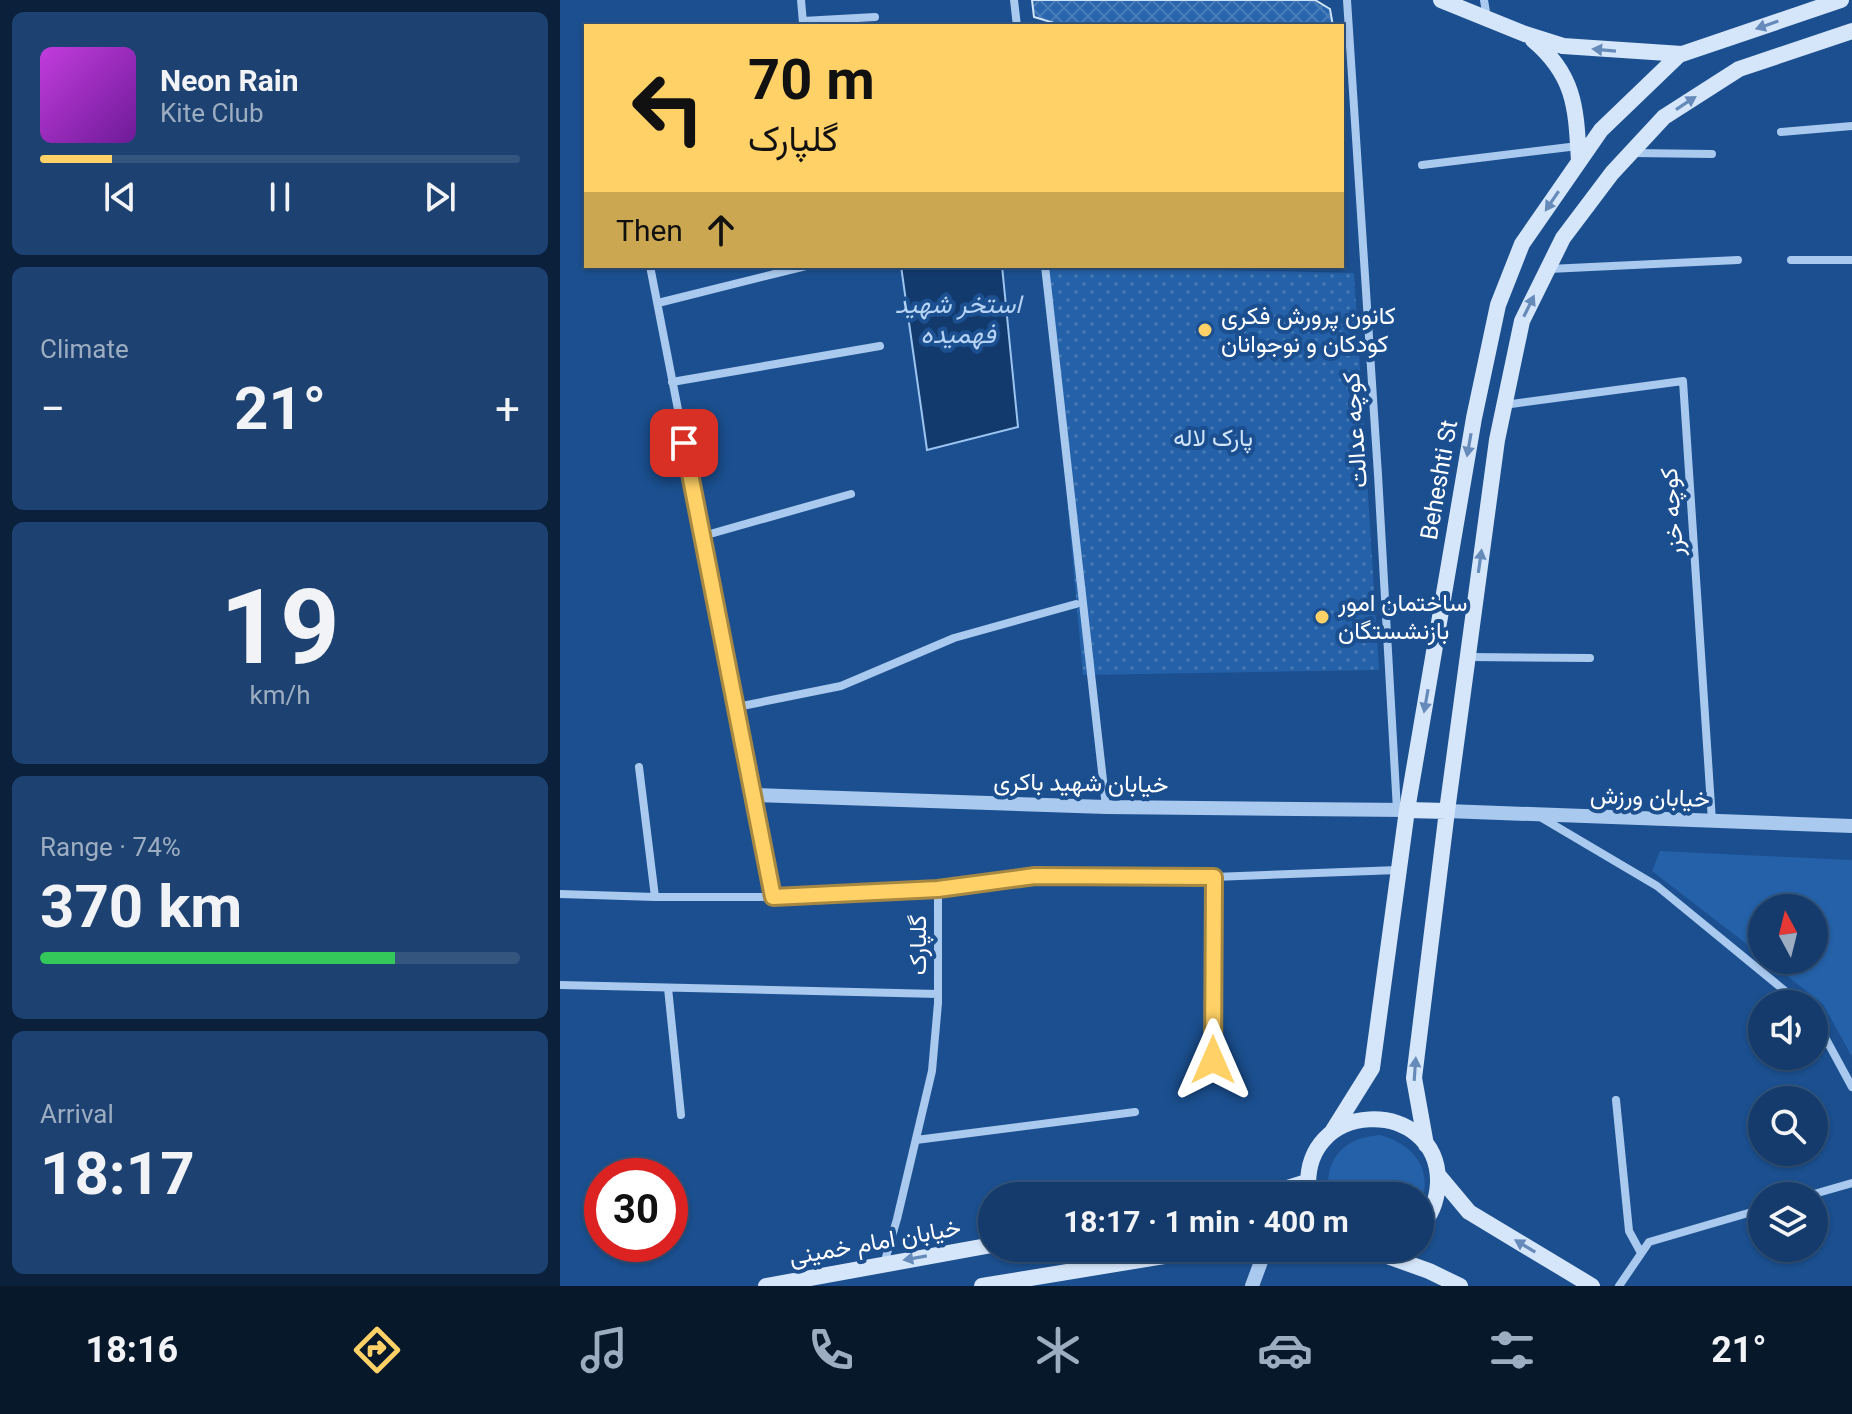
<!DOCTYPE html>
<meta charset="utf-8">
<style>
:root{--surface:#143b6b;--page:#1d4271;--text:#f1f3f6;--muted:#9dadc1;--line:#33557e;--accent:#ffd166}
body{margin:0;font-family:Roboto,Vazirmatn,sans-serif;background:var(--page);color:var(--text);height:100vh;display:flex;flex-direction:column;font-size:30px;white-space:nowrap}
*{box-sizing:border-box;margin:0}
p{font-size:26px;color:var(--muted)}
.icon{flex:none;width:44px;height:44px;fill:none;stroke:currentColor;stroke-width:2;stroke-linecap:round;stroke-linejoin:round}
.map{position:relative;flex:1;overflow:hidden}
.drawer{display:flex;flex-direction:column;gap:12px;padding:12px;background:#0b203b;width:560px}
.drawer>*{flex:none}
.top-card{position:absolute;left:24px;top:24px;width:760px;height:244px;border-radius:0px;box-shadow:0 2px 6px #0004,0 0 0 2px var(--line);background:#ffd166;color:#111;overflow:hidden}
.needle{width:52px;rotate:353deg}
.buttons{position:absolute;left:1188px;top:894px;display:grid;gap:16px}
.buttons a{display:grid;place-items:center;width:80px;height:80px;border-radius:50%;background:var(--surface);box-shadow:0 2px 6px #0004,0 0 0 2px var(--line);font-size:40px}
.speed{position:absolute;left:24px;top:1158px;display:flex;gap:16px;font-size:40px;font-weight:700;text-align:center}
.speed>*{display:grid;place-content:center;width:104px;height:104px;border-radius:50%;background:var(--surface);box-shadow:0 2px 6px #0004,0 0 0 2px var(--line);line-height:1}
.speed .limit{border:12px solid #d22;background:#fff;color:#111}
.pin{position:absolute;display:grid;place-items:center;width:68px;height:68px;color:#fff;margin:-34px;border-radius:16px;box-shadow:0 4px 12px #0006}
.me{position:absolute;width:88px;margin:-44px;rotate:0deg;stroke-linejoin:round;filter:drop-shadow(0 0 6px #0008)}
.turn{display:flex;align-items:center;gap:28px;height:168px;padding:0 32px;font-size:36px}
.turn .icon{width:104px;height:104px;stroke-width:2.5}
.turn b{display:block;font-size:56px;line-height:68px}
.then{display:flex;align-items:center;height:76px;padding:0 32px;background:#0003;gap:16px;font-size:30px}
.big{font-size:60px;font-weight:700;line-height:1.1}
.drawer .widget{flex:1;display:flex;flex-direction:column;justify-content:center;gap:12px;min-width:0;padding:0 28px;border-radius:12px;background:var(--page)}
.drawer .dial{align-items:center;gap:0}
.dial b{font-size:104px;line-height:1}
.song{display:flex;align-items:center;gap:24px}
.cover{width:96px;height:96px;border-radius:12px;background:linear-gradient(135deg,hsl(290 70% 55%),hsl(280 70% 35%))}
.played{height:8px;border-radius:4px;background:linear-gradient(90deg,var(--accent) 15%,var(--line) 15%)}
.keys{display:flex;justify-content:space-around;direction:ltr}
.heat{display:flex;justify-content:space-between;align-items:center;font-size:44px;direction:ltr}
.charge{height:12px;border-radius:6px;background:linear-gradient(90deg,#34c759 74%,var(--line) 0)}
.trip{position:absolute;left:418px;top:1182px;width:456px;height:80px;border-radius:40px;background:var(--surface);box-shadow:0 2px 6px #0004,0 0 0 2px var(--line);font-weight:700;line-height:80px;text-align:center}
.menu{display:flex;height:128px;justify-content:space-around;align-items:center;background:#08182b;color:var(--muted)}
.menu .icon{width:56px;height:56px}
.menu .active{color:var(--accent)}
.menu b{font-size:36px;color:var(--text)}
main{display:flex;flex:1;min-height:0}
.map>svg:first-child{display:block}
.park{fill:url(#park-dots)}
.garden{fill:#2461a8}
.water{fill:#123a6d;stroke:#9cc4f0;stroke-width:2}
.building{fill:url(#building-cross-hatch);stroke:#cfe3fa;stroke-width:2}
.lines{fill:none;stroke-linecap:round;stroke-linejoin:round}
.minor{stroke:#a9c9ee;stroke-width:8}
.tertiary{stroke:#a9c9ee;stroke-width:14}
.secondary{stroke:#d6e6fa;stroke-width:16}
.oneway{fill:#668bba}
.route-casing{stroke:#a68842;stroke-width:20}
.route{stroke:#ffd166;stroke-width:14}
.poi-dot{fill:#ffd166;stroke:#1b4f8f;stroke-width:3}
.labels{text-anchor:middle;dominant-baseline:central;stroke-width:8;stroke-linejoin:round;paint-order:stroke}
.poi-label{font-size:24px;fill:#fff;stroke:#1b4f8f;text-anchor:start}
.street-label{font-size:24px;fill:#fff;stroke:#1b4f8f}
.park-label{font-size:24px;fill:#cfe3fa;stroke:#1b4f8f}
.water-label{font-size:26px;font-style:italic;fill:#b5d3f5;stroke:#1b4f8f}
</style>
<main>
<section class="drawer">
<div class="widget">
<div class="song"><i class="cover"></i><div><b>Neon Rain</b><p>Kite Club</p></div></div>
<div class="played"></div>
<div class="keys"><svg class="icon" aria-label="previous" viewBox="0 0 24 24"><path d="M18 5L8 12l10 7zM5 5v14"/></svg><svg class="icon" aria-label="pause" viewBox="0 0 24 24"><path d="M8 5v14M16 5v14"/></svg><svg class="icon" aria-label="next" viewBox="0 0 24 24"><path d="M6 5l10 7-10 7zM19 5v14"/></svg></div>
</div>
<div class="widget"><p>Climate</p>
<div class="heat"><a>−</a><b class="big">21°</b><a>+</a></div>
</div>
<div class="widget dial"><b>19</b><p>km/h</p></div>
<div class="widget"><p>Range · 74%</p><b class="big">370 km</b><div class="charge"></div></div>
<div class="widget"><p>Arrival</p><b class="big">18:17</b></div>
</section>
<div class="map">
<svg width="1292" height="1286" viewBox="0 0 1292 1286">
<defs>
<pattern id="park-dots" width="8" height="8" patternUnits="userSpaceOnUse" patternTransform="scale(2)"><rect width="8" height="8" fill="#2461a8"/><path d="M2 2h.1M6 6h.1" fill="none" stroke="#4579b5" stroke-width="1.8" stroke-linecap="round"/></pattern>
<pattern id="building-cross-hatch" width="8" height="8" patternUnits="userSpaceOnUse" patternTransform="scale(2)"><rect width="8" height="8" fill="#2a66ad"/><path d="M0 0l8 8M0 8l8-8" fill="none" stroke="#4a7db9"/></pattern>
</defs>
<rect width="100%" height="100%" fill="#1b4f8f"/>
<path class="park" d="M 486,266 L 794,273 L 819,670 L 523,675 Z"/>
<path class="garden" d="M 1100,851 L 1292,860 L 1292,1057 L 1263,1004 L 1207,960 L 1254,960 L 1254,908 L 1202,908 L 1202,956 L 1092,871 Z
M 820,1135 C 853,1144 875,1170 860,1205 L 860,1196 L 768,1196 C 765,1158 783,1138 820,1135 Z"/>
<path class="water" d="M 341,266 L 442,266 L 458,427 L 367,450 Z"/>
<path class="building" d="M 472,0 L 755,0 L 770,9 L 773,26 L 504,26 L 474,17 Z"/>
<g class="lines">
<path class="minor" d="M 241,0 L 243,23
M 454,0 L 457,26
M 787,0 L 818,475 L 837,810
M 924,0 L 927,18
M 243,21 L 315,17
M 1221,132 L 1292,126
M 1072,153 L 1152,154
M 862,165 L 1018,146
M 1231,260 L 1292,260
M 90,266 L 213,897
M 485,266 L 546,807
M 989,269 L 1178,260
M 98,303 L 246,266
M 112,382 L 320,346
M 944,405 L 1123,381 L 1152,821
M 143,536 L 291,494
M 908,657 L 1030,658
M 177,707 L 281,686 L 394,638 L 516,604
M 79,767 L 95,897
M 982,818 L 1097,886 L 1241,1004
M 0,894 L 95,897 L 213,897 L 378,889 L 475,876 L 654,877 L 838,870
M 0,985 L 378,994
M 108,988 L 121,1115
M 1254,1017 L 1292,1087
M 653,1060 L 654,877
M 1056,1100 L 1069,1231 L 1081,1253
M 356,1140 L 575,1112
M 1247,1196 L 1292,1183
M 324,1264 L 337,1219 L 372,1071 L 378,1003 L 378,889
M 1059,1286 L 1089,1242 L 1202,1209"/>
<path class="tertiary" d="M 194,795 L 546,807 L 847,810
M 887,811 L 1292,826
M 692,1286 L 706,1248"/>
<path class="secondary" d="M 881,0 L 965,34 L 1003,46 L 1122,54
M 973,40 C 1016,76 1016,110 1019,161
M 847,810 L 887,811
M 772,1132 L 812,1068 L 847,810 L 914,418 L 938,305 L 962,244 L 1041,130 L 1119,55 L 1281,0
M 866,1145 L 854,1078 L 887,811 L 937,440 L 962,321 L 1003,238 L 1052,173 L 1104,117 L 1179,69 L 1292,31
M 878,1175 L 909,1212 L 1032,1286
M 701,1196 L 747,1182
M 749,1196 C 736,1096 880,1096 878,1183 C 877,1199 872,1215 860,1227
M 805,1248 L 869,1271 L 900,1286
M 206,1286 L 432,1245
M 422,1286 L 653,1248"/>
</g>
<defs><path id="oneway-solid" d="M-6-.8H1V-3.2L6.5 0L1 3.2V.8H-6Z" transform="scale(2)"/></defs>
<g class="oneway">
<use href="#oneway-solid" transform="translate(1207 25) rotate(161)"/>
<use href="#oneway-solid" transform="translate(1044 50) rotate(-175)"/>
<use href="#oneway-solid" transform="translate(1126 103) rotate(-33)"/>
<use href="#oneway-solid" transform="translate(992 201) rotate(124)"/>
<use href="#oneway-solid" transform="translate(969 306) rotate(-64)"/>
<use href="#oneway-solid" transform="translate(909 445) rotate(100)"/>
<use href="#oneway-solid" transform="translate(920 561) rotate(-82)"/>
<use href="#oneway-solid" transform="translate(866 701) rotate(100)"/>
<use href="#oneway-solid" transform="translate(855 1069) rotate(-86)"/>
<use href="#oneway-solid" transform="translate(965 1246) rotate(-149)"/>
<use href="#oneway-solid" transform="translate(355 1258) rotate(170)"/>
</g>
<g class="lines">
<g class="route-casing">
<path id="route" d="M 124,443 L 213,897 L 378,889 L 475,876 L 654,877 L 653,1060"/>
</g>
<use href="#route" class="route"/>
</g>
<g class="poi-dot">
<circle cx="645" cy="330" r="8"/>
<circle cx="762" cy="617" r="8"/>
</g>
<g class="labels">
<g class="poi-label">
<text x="661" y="316">کانون پرورش فکری<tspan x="661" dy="28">کودکان و نوجوانان</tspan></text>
<text x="778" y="603">ساختمان امور<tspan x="778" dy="28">بازنشستگان</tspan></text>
</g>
<g class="street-label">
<text transform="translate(795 430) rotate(-94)">کوچه عدالت</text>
<text transform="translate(879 480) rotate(-80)">Beheshti St</text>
<text transform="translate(1112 512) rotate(-94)">کوچه خزر</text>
<text transform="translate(521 783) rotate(1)">خیابان شهید باکری</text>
<text transform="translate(1090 797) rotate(2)">خیابان ورزش</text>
<text transform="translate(358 945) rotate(-90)">گلپارک</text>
<text transform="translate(315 1242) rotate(-10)">خیابان امام خمینی</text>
</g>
<g class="park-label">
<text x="653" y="438">پارک لاله</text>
</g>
<g class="water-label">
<text x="398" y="304">استخر شهید<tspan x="398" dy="30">فهمیده</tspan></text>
</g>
</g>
</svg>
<div class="buttons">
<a><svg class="needle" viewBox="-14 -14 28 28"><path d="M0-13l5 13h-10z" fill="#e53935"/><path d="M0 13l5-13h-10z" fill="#9dadc1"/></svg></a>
<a><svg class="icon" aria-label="sound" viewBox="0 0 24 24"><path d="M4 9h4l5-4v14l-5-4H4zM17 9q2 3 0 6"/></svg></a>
<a><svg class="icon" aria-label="search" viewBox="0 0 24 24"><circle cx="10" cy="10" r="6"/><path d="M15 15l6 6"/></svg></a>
<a><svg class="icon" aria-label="layers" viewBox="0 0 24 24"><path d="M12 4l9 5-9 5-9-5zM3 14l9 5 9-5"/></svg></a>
</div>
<div class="speed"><div class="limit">30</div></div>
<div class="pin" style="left:124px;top:443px;background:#d93025"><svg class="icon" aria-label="arrive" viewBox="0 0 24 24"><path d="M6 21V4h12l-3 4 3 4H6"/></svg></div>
<svg class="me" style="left:653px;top:1060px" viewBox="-20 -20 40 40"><path d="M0-17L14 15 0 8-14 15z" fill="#ffd166" stroke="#fff" stroke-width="4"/></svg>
<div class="trip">18:17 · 1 min · 400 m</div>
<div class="top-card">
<div class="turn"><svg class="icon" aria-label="left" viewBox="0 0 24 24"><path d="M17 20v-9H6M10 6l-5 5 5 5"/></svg><div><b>70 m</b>گلپارک</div></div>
<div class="then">Then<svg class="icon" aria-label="ahead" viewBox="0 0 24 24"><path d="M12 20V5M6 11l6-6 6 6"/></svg></div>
</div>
</div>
</main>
<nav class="menu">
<b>18:16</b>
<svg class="icon active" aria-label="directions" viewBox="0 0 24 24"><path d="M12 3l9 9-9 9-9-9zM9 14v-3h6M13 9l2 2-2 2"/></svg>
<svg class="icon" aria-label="music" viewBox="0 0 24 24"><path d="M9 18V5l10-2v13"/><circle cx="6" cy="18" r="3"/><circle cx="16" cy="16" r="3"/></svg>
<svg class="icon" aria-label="phone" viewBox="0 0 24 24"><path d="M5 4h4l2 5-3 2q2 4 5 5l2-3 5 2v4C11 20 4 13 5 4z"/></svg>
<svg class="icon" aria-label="climate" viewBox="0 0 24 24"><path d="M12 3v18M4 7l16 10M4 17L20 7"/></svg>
<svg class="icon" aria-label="car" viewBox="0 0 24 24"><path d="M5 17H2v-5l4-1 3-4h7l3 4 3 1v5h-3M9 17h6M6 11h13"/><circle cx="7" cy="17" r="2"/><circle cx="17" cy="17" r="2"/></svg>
<svg class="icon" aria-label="filters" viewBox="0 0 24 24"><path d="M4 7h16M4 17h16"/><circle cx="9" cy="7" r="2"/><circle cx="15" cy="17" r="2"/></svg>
<b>21°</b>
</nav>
